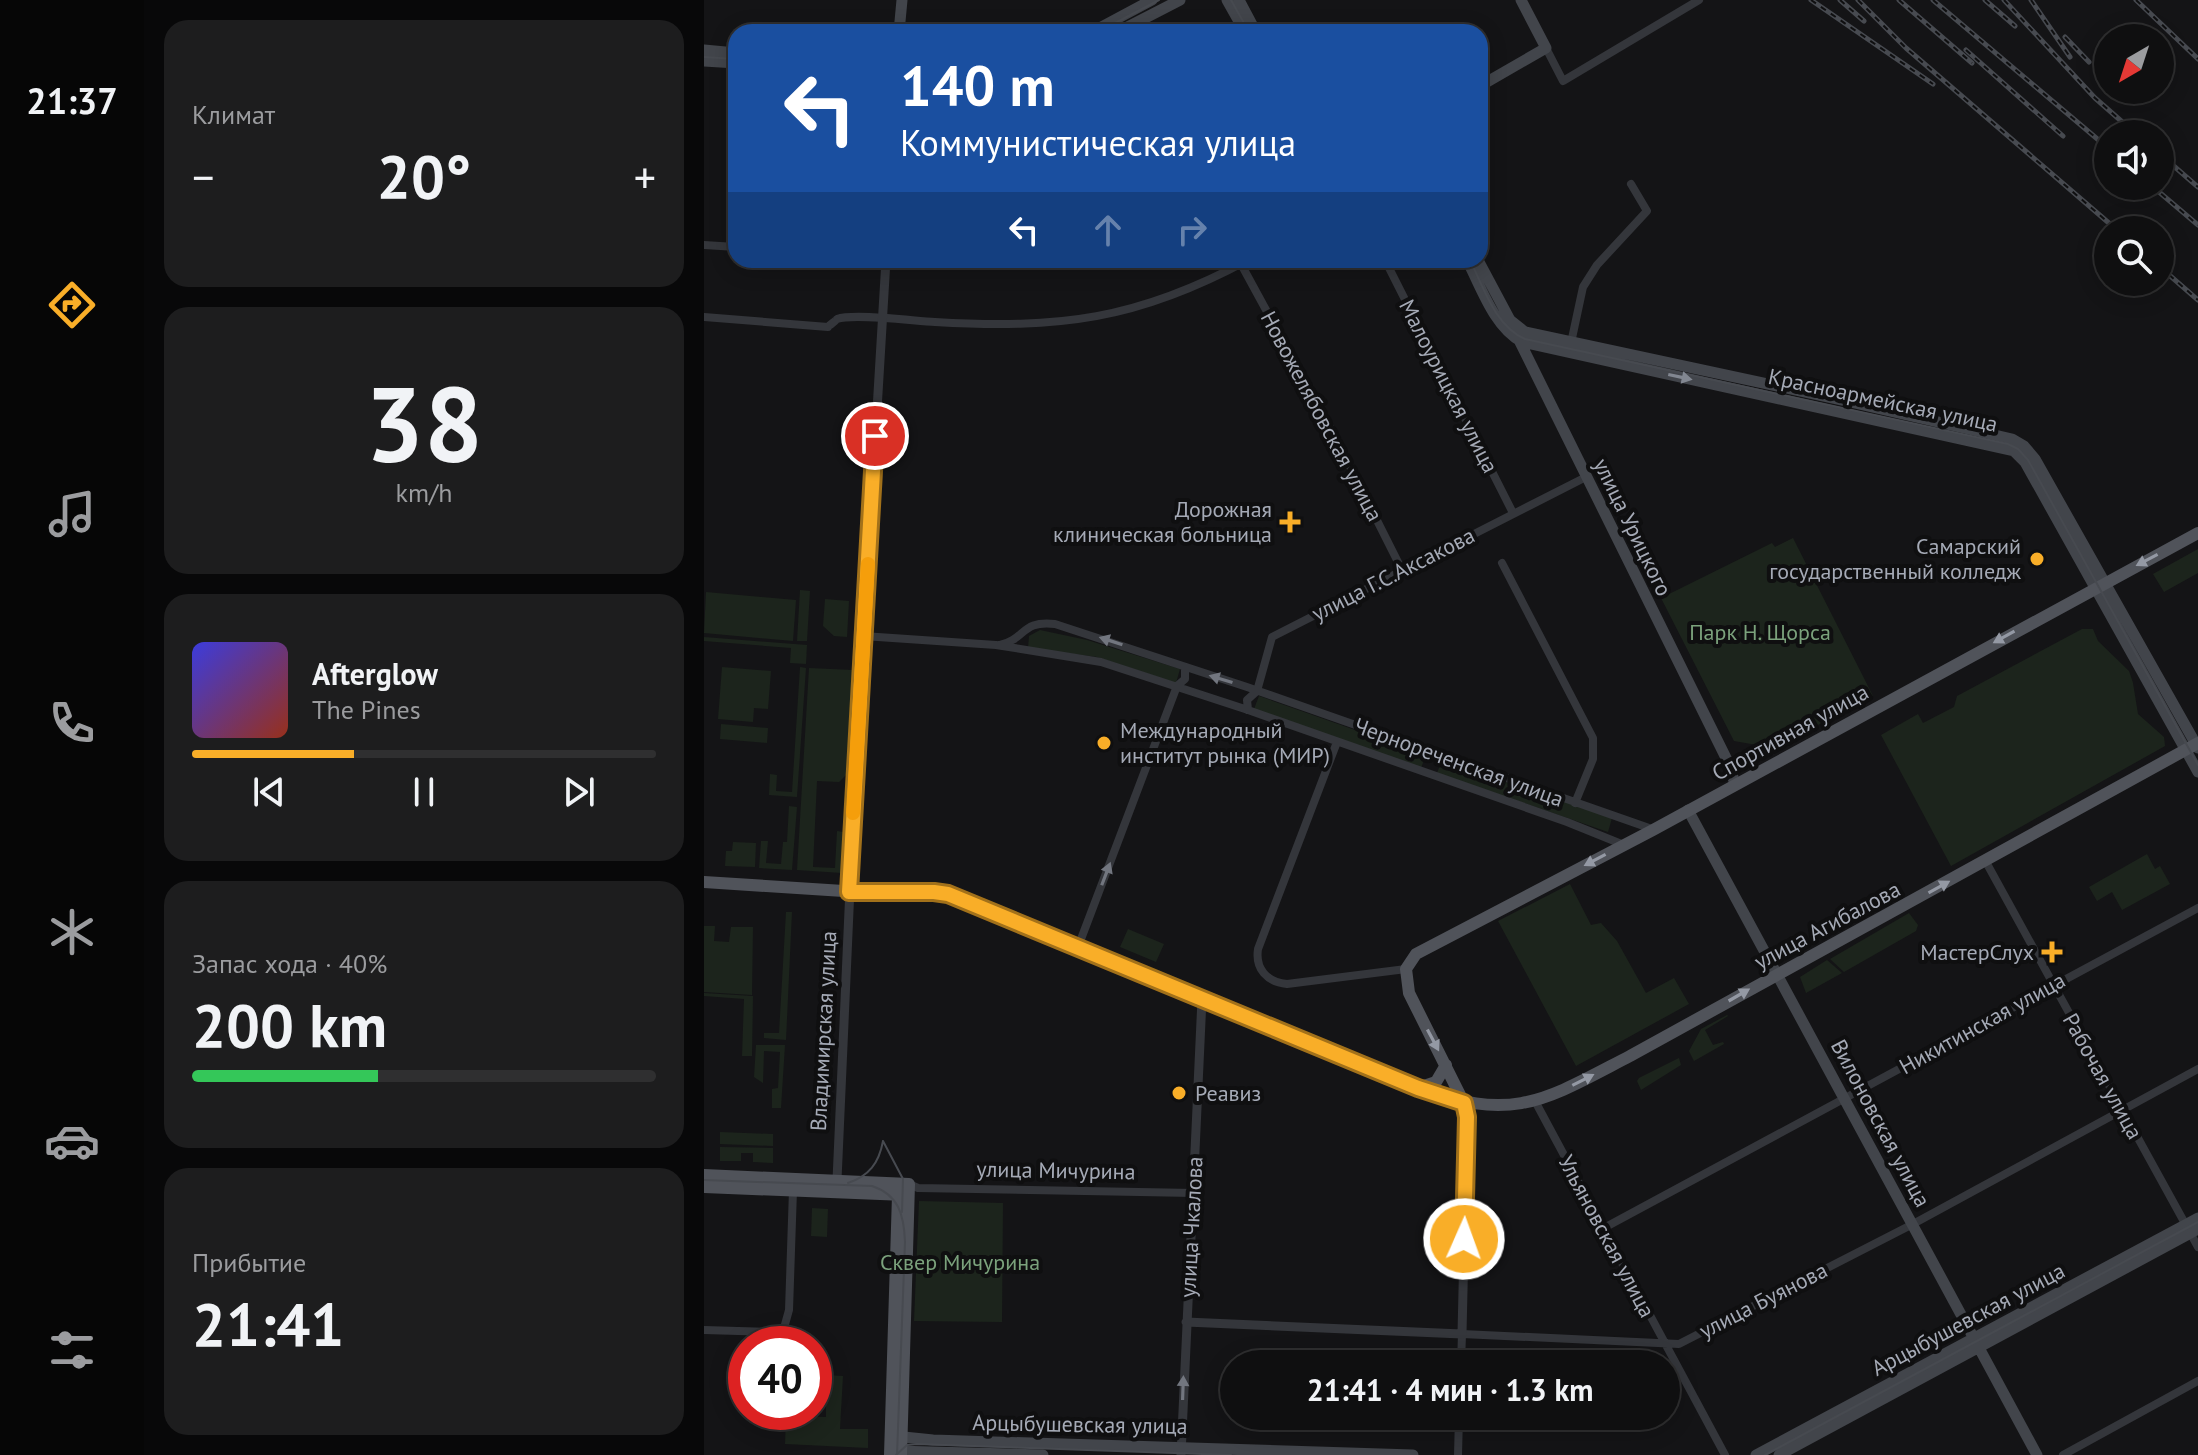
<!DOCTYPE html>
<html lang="ru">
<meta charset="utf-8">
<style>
:root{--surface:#0f0f10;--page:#1d1d1e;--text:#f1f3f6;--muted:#9b9c9f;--line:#2f2f30;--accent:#f9ae28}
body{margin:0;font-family:"PT Sans",sans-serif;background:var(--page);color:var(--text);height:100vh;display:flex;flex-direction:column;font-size:30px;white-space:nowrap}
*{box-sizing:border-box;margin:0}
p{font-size:26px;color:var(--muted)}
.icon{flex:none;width:44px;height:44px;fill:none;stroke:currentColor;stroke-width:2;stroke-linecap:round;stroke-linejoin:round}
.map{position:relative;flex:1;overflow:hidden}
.details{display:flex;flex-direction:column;gap:20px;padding:20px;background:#080809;width:560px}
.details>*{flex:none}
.guide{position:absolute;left:24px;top:24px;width:760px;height:244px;border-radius:24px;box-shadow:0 4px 20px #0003,0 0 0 2px var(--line);background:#1a4fa0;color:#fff;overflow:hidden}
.needle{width:52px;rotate:219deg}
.controls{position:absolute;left:1390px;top:24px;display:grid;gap:16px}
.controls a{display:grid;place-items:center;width:80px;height:80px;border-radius:50%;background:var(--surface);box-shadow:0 4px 20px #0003,0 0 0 2px var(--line);font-size:40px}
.speed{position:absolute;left:24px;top:1326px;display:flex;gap:16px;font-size:40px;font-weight:700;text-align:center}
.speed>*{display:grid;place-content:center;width:104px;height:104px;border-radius:50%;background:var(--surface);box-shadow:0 4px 20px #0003,0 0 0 2px var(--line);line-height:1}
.speed .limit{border:12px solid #d22;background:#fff;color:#111}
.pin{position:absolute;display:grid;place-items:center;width:68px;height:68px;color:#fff;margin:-34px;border:4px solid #fff;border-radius:50%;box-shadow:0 2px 8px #0007}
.me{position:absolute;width:88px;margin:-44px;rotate:2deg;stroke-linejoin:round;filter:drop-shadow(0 0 6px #0008)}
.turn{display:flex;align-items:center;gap:28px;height:168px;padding:0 40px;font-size:36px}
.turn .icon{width:104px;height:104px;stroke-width:2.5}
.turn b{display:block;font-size:56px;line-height:68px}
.lanes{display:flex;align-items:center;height:76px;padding:0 40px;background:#0003;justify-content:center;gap:40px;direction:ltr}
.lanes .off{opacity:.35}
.big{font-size:60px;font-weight:700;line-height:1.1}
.details .card{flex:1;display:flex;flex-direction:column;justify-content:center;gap:12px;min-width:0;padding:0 28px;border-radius:24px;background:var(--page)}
.details .dial{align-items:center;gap:0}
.dial b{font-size:104px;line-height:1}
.song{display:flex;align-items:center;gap:24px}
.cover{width:96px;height:96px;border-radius:12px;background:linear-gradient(135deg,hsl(240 70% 55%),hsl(10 70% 35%))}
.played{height:8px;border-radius:4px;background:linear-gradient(90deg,var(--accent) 35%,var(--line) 35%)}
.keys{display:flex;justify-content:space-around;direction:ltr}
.heat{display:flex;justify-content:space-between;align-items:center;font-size:44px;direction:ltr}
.charge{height:12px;border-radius:6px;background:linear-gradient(90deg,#34c759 40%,var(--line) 0)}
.trip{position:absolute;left:516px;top:1350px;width:460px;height:80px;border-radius:40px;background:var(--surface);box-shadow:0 4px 20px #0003,0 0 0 2px var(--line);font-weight:700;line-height:80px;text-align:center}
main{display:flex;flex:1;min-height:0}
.dock{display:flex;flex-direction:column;width:144px;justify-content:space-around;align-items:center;background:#060606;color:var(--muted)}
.dock .icon{width:56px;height:56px}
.dock .on{color:var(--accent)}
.dock b{font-size:36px;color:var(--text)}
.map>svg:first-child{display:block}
.green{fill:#1c241c}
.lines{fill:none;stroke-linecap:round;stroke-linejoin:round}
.minor{stroke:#34363b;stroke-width:8}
.tertiary{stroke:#34363b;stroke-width:9}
.secondary{stroke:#42454b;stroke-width:11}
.primary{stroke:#50535a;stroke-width:12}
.tram{stroke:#474a50;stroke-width:2}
.rail-casing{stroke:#474a50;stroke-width:5}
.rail{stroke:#0f0f10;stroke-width:2;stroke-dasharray:6;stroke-linecap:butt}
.oneway{fill:#828791}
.oneway2{fill:#9499a4}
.oneway3{fill:#72767f}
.route-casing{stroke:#a2711a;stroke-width:20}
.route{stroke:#f9ae28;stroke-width:14}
.slow{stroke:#f59e0b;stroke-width:14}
.poi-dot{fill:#f9ae28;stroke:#0f0f10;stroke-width:3}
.labels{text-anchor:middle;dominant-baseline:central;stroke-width:8;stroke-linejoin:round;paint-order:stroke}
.street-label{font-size:22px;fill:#a5aab6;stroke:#0f0f10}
.poi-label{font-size:22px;fill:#a5aab6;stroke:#0f0f10;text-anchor:end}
.park-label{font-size:22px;fill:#7ba27c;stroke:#0f0f10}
</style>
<main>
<nav class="dock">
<b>21:37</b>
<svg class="icon on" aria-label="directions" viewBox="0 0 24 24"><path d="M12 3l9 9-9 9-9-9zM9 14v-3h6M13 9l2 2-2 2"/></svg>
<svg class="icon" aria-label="music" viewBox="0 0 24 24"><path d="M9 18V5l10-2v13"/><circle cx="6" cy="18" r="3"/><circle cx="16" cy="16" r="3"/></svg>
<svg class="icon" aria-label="phone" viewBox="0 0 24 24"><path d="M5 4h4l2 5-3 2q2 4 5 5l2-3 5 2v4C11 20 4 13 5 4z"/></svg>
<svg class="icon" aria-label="climate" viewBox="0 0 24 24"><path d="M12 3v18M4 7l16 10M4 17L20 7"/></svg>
<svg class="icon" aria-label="car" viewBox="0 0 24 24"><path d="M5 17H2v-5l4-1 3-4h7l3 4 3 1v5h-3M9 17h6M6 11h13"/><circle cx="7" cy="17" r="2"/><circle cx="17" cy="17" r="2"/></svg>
<svg class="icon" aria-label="filters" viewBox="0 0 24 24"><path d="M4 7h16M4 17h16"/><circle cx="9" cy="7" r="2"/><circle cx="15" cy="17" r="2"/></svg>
</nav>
<section class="details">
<div class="card"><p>Климат</p>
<div class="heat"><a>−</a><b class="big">20°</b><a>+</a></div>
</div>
<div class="card dial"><b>38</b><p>km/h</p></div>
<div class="card">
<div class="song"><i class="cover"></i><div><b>Afterglow</b><p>The Pines</p></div></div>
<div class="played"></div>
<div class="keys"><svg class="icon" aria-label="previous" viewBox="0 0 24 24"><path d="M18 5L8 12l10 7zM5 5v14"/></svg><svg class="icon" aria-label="pause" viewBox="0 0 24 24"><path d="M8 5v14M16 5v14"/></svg><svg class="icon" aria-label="next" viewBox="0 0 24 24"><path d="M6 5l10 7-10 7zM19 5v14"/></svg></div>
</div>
<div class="card"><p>Запас хода · 40%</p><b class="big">200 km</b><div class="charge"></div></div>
<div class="card"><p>Прибытие</p><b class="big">21:41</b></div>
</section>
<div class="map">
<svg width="1494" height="1455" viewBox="0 0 1494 1455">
<rect width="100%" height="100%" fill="#141416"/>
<path class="green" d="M 1089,538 L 1169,696 L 1070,748 L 1030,741 L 957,598 L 1068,543 L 1071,547 Z
M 1494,549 L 1494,573 L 1460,592 L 1449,574 Z
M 96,590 L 106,591 L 103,641 L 93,641 Z
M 2,592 L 92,600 L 89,641 L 0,633 Z
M 121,599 L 145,601 L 143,637 L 130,636 L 119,626 Z
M 1378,629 L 1389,629 L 1394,641 L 1425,671 L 1429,683 L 1434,714 L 1460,737 L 1461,746 L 1247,866 L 1177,735 L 1214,714 L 1219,723 L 1250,707 L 1253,696 Z
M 336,630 L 383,640 L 476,669 L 472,683 L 393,657 L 324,648 L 325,636 Z
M 0,637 L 103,645 L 102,664 L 86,663 L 87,648 L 0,641 Z
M 18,667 L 67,671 L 64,709 L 50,708 L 49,722 L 14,719 Z
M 96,667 L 102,668 L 93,797 L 65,795 L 66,774 L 73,775 L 72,791 L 88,792 Z
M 105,668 L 149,670 L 143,774 L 135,782 L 113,781 L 109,867 L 131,868 L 133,831 L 139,832 L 138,873 L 93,870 Z
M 555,696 L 722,755 L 717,768 L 550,709 Z
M 17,724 L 64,728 L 63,743 L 16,739 Z
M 738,760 L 908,818 L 904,832 L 733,773 Z
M 85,806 L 93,807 L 88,870 L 55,868 L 57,841 L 64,841 L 62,863 L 77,864 L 79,842 L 83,842 Z
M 29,842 L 52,843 L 51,867 L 21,866 L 22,851 L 28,851 Z
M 1443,854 L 1451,869 L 1456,866 L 1466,884 L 1418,910 L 1408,892 L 1393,901 L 1385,887 Z
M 866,884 L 887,925 L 897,923 L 913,941 L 942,993 L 970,978 L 985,1004 L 872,1066 L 794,921 Z
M 82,912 L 88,912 L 82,1040 L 60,1038 L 60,1033 L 75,1033 Z
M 1205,913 L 1214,925 L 1212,931 L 1140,972 L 1126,959 Z
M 0,926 L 11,926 L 10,941 L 25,942 L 27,927 L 49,927 L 48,995 L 0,992 Z
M 424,929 L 460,944 L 452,962 L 416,947 Z
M 1123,960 L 1138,973 L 1102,993 L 1096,977 Z
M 0,993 L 49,996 L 48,1056 L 38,1056 L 40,999 L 0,996 Z
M 1023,1015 L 1024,1016 L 1001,1030 L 1009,1045 L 1019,1042 L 1020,1044 L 990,1061 L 985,1051 L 997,1029 Z
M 52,1045 L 81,1045 L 77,1108 L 68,1108 L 68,1089 L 74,1088 L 76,1052 L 60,1051 L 59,1083 L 50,1077 Z
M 975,1058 L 977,1065 L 937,1090 L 933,1081 L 935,1078 Z
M 16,1132 L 69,1134 L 69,1146 L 16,1144 Z
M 16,1147 L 69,1148 L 69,1163 L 49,1162 L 49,1153 L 37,1153 L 37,1161 L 16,1161 Z
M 215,1201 L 299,1203 L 298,1322 L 210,1321 Z
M 108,1208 L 124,1209 L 123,1237 L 107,1236 Z
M 122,1375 L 139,1376 L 136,1429 L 164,1429 L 164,1448 L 81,1444 L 82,1416 L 122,1417 Z"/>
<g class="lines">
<path class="minor" d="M 842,48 L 859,81 L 995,0
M 0,245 L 32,247
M 232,260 L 284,264 L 350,260
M 681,260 L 809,513
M 537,264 L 629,433 L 698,570
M 0,317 L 124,327 C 124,326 133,320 133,319 C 150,313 210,321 231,322 C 355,329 433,320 544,260
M 867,343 L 879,287 L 893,265 L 943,211 L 927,184
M 798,563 L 889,738 L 889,759 L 871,803
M 159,636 L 292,645 L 397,662 L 544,710 L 863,822 L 920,845
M 296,645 C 322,639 317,620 351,624 L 543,687 L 948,829
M 544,710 L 543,700 L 553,691 L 568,637 L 882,477
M 633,742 L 554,949 C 551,969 563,982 583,984 L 702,969
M 1282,862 L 1494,1247
M 374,947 L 473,686 L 481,679 L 481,667
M 831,1101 L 1021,1455
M 205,1184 L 214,1188 L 490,1193
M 898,1229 L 1494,908
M 0,1330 L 72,1332 L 80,1328 L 85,1310 L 89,1190
M 757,1364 L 758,1334 L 975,1344 L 1209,1224 L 1494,1069
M 754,1455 L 755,1416
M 1359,1455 L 1494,1381"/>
<path class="tertiary" d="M 133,1180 L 151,776 L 182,260
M 482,1322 L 758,1334 L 763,1117 L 760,1103
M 477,1455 L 498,999"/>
<path class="secondary" d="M 523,0 L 541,32
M 535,0 L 552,32
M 195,32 L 198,0
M 388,32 L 448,0
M 414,32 L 476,0
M 0,50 L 32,53
M 0,61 L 32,63
M 776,86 L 842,48 L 817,0
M 763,260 C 777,287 790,327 818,342 L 1310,451 L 1321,462 L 1494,772
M 774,260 L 806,320 L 821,332 L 1143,401 L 1308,439 L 1320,446 L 1331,459 L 1494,748
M 815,340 L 1026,766 L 1031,785
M 984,810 L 1333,1455
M 190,1436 L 229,1440 L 709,1455
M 191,1451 L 339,1455
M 1052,1455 L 1494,1218
M 1075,1455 L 1494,1229"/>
<path class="primary" d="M 0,882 L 155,892 L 230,892 L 244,894 L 714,1088 C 811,1123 841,1100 926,1056 L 1494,743
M 714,1088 L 732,1082 L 742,1065
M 760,1103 L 705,993 L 702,969 L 712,954 L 949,830 L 1494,533
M 0,1175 L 205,1184 L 197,1455
M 0,1187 L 201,1195
M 186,1455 L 194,1195"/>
<path class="tram" d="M 527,0 L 545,32
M 394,32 L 455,0
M 0,57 L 32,59
M 766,260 C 780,288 791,326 821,339 L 1304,444 L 1314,449 L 1324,460 L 1494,765
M 179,1141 L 199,1179 L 198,1212
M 0,1180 L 168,1186 C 195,1195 200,1215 201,1242 L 193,1455
M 144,1183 C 165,1176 175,1163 179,1141
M 192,1455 L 203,1445 L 213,1444 L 527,1455
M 1061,1455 L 1494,1222"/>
<g class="rail-casing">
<path id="rail" d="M 1107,0 L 1229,84
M 1136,0 L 1160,21
M 1154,0 L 1202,48 L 1413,230
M 1195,0 L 1268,63
M 1229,0 L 1404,148
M 1281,0 L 1311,26
M 1300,0 L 1391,98 L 1432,134
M 1327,0 L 1366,57
M 1432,0 L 1494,59
M 1361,37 L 1385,62
M 1262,50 L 1359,136
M 1456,154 L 1494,187
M 1448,186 L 1494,225
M 1456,267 L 1494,300"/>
</g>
<use href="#rail" class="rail"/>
</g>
<defs><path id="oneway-solid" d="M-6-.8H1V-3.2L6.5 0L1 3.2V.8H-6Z" transform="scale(2)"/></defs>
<use class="oneway" href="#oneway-solid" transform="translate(976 377) rotate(12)"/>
<g class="oneway2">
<use href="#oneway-solid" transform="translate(1443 560) rotate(152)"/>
<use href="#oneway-solid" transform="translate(1300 637) rotate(151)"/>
<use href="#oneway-solid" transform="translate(891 860) rotate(152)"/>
<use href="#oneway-solid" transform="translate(1235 887) rotate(-29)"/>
<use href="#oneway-solid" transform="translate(1035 995) rotate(-30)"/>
<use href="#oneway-solid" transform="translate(729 1040) rotate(62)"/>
<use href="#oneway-solid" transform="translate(879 1080) rotate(-27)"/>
</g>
<g class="oneway3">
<use href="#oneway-solid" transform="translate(407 641) rotate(-162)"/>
<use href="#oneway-solid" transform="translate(517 679) rotate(-163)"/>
<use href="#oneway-solid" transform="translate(402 874) rotate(-69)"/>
<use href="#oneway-solid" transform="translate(479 1388) rotate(-88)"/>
</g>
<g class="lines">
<g class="route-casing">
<path id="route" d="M 171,436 L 145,892 L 230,892 L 244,894 L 714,1088 L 760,1103 L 763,1117 L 760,1239"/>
</g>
<use href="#route" class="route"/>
<path class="slow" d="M 149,813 L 164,564"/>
</g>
<g class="poi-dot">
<path d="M582 510h8v8h8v8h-8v8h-8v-8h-8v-8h8z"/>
<circle cx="1333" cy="559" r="8"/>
<circle cx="400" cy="743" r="8"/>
<path d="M1344 940h8v8h8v8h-8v8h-8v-8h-8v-8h8z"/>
<circle cx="475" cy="1093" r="8"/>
</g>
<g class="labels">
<g class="street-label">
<text transform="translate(745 386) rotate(63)">Малоурицкая улица</text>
<text transform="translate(1179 400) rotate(12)">Красноармейская улица</text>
<text transform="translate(618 416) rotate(62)">Новожелябовская улица</text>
<text transform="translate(929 527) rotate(64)">улица Урицкого</text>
<text transform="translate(689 574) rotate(-27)">улица Г.С.Аксакова</text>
<text transform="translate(1086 732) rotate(-29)">Спортивная улица</text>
<text transform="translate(755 762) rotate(20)">Чернореченская улица</text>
<text transform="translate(1123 925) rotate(-28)">улица Агибалова</text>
<text transform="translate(1278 1023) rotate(-29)">Никитинская улица</text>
<text transform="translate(119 1031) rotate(-87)">Владимирская улица</text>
<text transform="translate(1399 1076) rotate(61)">Рабочая улица</text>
<text transform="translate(1177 1123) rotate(62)">Вилоновская улица</text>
<text transform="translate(352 1170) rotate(1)">улица Мичурина</text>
<text transform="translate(487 1227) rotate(-87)">улица Чкалова</text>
<text transform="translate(903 1236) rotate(62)">Ульяновская улица</text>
<text transform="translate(1059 1300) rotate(-27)">улица Буянова</text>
<text transform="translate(1264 1319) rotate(-28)">Арцыбушевская улица</text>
<text transform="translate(376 1424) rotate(1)">Арцыбушевская улица</text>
</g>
<g class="poi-label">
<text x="568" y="509">Дорожная<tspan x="568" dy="25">клиническая больница</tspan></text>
<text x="1317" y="546">Самарский<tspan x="1317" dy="25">государственный колледж</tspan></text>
<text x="416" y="730" text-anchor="start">Международный<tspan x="416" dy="25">институт рынка (МИР)</tspan></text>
<text x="1330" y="952">МастерСлух</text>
<text x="491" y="1093" text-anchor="start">Реавиз</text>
</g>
<g class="park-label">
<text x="1056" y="632">Парк Н. Щорса</text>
<text x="256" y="1262">Сквер Мичурина</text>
</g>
</g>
</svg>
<div class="controls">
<a><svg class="needle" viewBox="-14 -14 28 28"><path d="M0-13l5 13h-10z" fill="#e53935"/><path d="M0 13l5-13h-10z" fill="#9b9c9f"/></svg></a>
<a><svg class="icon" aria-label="sound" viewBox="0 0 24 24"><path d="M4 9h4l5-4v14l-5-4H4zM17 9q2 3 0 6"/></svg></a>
<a><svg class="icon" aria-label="search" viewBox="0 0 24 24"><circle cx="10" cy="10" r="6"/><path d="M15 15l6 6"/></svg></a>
</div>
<div class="speed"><div class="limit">40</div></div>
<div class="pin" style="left:171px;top:436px;background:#d93025"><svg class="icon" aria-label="arrive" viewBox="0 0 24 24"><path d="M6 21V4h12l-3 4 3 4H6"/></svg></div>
<svg class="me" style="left:760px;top:1239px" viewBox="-20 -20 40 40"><circle r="17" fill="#f9ae28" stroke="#fff" stroke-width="3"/><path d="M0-11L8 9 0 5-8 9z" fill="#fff"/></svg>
<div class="trip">21:41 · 4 мин · 1.3 km</div>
<div class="guide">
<div class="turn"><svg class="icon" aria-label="left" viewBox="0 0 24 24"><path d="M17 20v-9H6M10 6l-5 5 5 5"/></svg><div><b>140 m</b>Коммунистическая улица</div></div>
<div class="lanes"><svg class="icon" aria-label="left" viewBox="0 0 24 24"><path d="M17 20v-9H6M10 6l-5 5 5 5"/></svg><svg class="icon off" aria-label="ahead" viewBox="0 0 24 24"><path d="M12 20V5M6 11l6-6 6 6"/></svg><svg class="icon off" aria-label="right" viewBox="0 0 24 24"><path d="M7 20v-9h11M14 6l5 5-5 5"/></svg></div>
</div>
</div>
</main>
